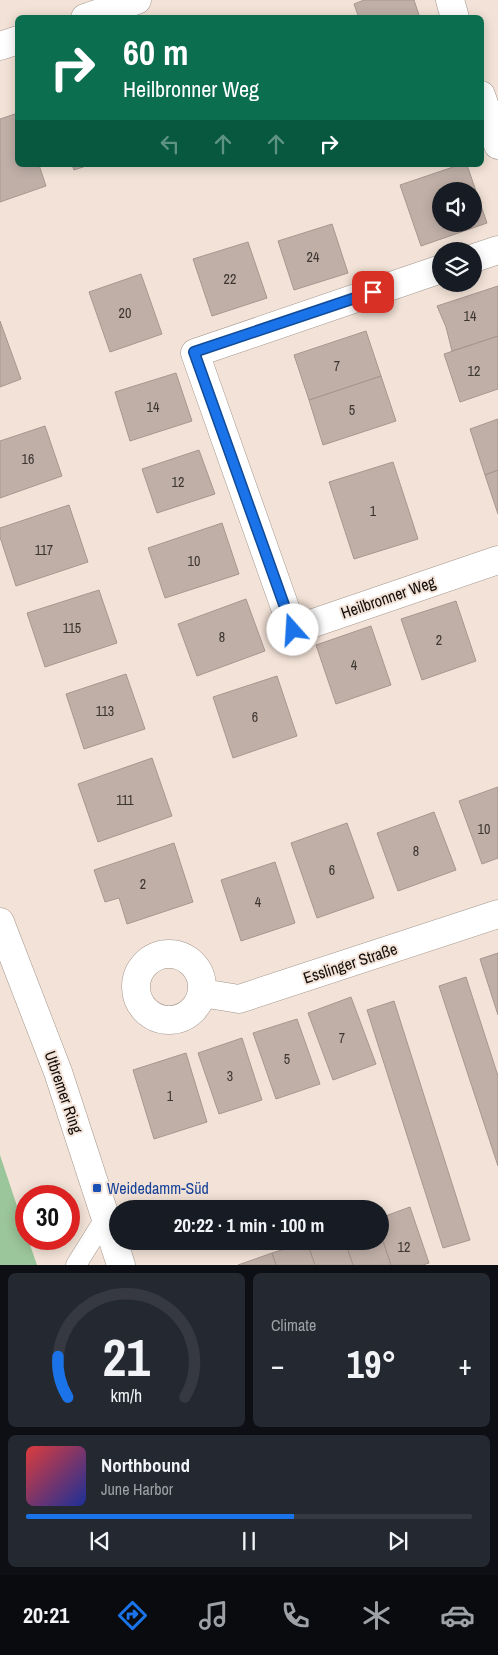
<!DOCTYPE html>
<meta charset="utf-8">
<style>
:root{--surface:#171b24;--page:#242831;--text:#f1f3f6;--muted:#9ea1a6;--line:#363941;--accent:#1a73e8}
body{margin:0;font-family:"Archivo Narrow",sans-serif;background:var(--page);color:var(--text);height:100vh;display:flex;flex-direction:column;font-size:19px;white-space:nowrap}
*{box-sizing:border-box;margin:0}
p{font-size:16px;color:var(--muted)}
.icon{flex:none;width:28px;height:28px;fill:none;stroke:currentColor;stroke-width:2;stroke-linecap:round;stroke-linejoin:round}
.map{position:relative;height:1265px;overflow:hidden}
.drawer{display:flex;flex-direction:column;gap:8px;padding:8px;background:#0d0f14;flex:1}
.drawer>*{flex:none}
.hud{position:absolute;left:15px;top:15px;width:469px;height:152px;border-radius:8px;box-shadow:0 2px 12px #0003;background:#0b6e4f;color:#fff;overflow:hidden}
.controls{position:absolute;left:432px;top:182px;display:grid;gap:10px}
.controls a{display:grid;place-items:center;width:50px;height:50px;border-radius:50%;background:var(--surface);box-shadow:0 2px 12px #0003;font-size:25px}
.speed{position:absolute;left:15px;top:1185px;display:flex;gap:10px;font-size:25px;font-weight:700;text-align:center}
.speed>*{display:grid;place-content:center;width:65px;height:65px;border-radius:50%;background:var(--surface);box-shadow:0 2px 12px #0003;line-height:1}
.speed .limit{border:8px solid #d22;background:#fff;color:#111}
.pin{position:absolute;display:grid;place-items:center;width:42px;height:42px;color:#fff;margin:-21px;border-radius:10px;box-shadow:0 2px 8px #0006}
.me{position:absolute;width:55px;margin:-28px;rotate:341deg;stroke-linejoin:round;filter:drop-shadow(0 0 4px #0008)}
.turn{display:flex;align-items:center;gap:18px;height:105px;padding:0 25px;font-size:22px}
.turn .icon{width:65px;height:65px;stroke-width:2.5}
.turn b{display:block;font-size:35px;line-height:42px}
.lanes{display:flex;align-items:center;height:48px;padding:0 25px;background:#0003;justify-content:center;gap:25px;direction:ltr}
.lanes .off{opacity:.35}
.big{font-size:38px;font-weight:800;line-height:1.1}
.drawer .card{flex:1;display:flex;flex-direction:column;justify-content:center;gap:8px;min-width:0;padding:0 18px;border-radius:8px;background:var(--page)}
.drawer .dial{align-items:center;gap:0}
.dial svg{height:130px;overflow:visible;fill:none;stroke:var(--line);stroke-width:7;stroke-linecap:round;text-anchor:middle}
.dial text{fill:var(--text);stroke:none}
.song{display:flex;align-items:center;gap:15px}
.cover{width:60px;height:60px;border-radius:8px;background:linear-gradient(135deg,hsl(0 70% 55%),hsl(230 70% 35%))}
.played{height:5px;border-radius:2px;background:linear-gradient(90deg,var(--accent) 60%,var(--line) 60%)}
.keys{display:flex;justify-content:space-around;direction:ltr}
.heat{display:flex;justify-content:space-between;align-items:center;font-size:28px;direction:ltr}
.drawer .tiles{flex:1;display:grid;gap:8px;grid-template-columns:1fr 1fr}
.card:last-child{grid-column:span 2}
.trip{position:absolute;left:109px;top:1200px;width:280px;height:50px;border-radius:25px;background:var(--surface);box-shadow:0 2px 12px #0003;font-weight:800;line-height:50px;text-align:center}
.tabs{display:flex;height:80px;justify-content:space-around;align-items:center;background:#090b0e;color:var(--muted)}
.tabs .icon{width:35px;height:35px}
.tabs .selected{color:var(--accent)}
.tabs b{font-size:22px;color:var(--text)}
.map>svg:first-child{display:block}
.green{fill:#9bc59a}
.building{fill:#bfafa7;stroke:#a7978f;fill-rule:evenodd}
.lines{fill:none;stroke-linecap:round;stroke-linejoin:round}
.service-casing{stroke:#a4968c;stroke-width:21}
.minor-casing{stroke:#a4968c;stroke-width:29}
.tertiary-casing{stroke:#a4968c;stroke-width:29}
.service{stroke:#fff;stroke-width:20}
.minor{stroke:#fff;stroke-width:28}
.tertiary{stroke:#fff;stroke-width:28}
.route-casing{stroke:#114b97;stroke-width:12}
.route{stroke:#1a73e8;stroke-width:9}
.transit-dot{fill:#1a4fb4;stroke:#f2e2d7;stroke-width:2}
.labels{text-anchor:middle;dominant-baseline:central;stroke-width:4;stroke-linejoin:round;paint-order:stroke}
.number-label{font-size:14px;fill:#3c3530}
.street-label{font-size:16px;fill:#110c09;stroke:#f2e2d7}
.transit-label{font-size:16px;fill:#164399;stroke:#f2e2d7;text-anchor:start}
</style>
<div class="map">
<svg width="498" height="1265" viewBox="0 0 498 1265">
<rect width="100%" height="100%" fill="#f2e2d7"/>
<path class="green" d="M 0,1155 L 26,1233 L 26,1239 L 28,1239 L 37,1265 L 0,1265 Z"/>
<path class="building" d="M 364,0 L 414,0 L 420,18 L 359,18 L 354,4 Z
M 18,113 L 18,165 L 39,165 L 46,186 L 0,202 L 0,119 Z
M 72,165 L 89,165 L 74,170 Z
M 459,165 L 467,165 L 487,223 L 421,246 L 400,185 ZM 441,191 L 474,191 L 474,224 L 441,224 Z
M 332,224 L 348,273 L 294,290 L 278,241 Z
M 248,242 L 267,298 L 212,316 L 193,259 Z
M 141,274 L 162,334 L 110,352 L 89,292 Z
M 498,286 L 498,336 L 452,351 L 446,327 L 437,306 Z
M 0,321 L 21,379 L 0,387 Z
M 366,331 L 381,376 L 309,400 L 294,355 Z
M 498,336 L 498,389 L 460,402 L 444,354 Z
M 176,373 L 192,421 L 130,441 L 115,392 Z
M 381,376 L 396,421 L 323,445 L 309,400 Z
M 498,419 L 498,470 L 485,475 L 470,429 Z
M 45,426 L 62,476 L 0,498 L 0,441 Z
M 199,450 L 215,494 L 157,513 L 142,469 Z
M 393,462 L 418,539 L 354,559 L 329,482 Z
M 498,470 L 498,514 L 485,475 Z
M 69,505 L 88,562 L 16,586 L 0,537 L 0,528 Z
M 222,523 L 239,574 L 165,598 L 148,548 Z
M 99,590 L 117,643 L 45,667 L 27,613 Z
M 246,599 L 265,651 L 197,676 L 178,624 Z
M 456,601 L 476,661 L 422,680 L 401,619 Z
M 371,626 L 391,685 L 336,704 L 316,645 Z
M 126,674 L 145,729 L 84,749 L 66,694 Z
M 277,676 L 297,736 L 233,758 L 213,697 Z
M 152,758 L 172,816 L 98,842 L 78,784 Z
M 498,787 L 498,858 L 482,864 L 459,801 Z
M 434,812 L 456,870 L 398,891 L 377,833 Z
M 347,823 L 374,898 L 317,918 L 291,843 Z
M 174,843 L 193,902 L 127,924 L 119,898 L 105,902 L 94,870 Z
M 275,862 L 295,923 L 241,941 L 221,880 Z
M 498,953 L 498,1015 L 480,959 Z
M 466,977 L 498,1076 L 498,1166 L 439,986 Z
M 351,997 L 376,1064 L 333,1080 L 308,1013 Z
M 394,1001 L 470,1240 L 443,1248 L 367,1010 Z
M 297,1019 L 320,1084 L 276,1099 L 253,1033 Z
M 242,1038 L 262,1100 L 219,1114 L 198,1053 Z
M 186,1053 L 207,1122 L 154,1139 L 133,1070 Z
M 410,1207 L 429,1263 L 423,1265 L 391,1265 L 380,1232 L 380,1218 Z
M 380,1232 L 391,1265 L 353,1265 L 345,1241 L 380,1241 Z
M 345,1241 L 353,1265 L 315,1265 L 307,1242 Z
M 307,1242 L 315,1265 L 276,1265 L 272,1253 Z
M 272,1253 L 276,1265 L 238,1265 Z"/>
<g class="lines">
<g class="service-casing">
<path id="service" d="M 76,1265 L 106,1217"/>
</g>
<g class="minor-casing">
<path id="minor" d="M 450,0 L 455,18
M 85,18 L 137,0
M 0,46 L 18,40
M 481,95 L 498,145
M 474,258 L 498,250
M 441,269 L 195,353 L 293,630 L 498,560
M136 987a33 33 0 1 1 66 0a33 33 0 1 1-66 0Z
M 202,993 L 239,999 L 498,914"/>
</g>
<g class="tertiary-casing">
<path id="tertiary" d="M 0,922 L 58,1072 L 121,1265"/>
</g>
<use href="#service" class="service"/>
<use href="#minor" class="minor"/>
<use href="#tertiary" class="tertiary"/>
</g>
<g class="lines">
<g class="route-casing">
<path id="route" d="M 293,630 L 194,352 L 373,292"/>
</g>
<use href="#route" class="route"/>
</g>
<rect class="transit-dot" x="92" y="1183" width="10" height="10" rx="2.5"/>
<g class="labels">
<g class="number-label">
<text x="313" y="257">24</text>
<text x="230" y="279">22</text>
<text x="125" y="313">20</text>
<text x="470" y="316">14</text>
<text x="337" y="366">7</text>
<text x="474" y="371">12</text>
<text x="153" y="407">14</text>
<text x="352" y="410">5</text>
<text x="28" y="459">16</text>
<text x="178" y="482">12</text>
<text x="373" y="511">1</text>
<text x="44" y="550">117</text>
<text x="194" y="561">10</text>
<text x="72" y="628">115</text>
<text x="222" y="637">8</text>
<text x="439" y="640">2</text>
<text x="354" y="665">4</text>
<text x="105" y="711">113</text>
<text x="255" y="717">6</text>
<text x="125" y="800">111</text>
<text x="484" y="829">10</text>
<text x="416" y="851">8</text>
<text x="332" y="870">6</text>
<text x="143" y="884">2</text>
<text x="258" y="902">4</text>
<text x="342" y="1038">7</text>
<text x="287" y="1059">5</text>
<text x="230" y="1076">3</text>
<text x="170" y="1096">1</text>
<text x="404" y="1247">12</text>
</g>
<g class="street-label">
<text transform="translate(388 597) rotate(-19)">Heilbronner Weg</text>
<text transform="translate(350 963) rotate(-18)">Esslinger Straße</text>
<text transform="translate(64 1092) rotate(71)">Utbremer Ring</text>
</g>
<g class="transit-label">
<text x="107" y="1188">Weidedamm-Süd</text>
</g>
</g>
</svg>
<div class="controls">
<a><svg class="icon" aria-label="sound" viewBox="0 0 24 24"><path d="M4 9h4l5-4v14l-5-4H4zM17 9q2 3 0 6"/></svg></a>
<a><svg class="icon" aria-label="layers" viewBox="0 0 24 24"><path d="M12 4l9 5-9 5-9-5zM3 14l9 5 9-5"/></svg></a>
</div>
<div class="speed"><div class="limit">30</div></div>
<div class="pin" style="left:373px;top:292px;background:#d93025"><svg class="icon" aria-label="arrive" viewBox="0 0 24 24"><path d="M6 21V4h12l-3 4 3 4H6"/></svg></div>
<svg class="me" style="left:293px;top:630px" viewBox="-20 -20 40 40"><circle r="19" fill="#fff"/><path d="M0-13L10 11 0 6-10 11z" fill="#1a73e8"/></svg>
<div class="trip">20:22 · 1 min · 100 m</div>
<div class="hud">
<div class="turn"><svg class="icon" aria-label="right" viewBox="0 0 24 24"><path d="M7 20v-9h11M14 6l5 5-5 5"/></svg><div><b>60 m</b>Heilbronner Weg</div></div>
<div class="lanes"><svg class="icon off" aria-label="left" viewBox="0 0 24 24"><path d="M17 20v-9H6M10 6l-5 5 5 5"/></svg><svg class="icon off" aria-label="ahead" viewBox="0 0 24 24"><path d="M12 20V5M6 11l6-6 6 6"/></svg><svg class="icon off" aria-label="ahead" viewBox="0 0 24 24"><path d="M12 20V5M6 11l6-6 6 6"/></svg><svg class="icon" aria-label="right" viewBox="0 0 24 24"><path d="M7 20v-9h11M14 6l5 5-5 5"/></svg></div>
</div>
</div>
<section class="drawer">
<div class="tiles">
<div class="card dial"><svg viewBox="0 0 100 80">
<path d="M14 69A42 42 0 1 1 86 69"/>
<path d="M14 69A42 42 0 0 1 8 44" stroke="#1a73e8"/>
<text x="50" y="56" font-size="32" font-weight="700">21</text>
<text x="50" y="72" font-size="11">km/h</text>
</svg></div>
<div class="card"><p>Climate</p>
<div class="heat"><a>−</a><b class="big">19°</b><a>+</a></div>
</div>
<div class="card">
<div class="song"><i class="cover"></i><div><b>Northbound</b><p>June Harbor</p></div></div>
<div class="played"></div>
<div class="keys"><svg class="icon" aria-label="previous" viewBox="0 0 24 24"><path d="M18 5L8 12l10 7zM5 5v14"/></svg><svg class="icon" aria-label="pause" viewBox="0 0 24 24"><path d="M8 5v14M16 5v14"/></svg><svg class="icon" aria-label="next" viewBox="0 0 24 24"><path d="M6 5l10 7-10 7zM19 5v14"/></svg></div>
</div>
</div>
</section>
<nav class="tabs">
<b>20:21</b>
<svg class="icon selected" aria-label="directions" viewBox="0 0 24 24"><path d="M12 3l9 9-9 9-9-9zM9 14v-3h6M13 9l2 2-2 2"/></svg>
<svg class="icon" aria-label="music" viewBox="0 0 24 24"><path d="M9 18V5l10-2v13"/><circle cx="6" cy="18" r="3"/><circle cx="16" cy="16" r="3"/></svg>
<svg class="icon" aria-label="phone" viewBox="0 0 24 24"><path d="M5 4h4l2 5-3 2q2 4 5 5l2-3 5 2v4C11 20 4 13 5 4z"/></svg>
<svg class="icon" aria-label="climate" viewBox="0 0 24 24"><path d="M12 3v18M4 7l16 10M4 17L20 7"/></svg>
<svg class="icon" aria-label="car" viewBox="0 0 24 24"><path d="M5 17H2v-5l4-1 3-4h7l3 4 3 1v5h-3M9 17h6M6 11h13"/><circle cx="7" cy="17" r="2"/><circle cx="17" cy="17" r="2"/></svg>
</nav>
